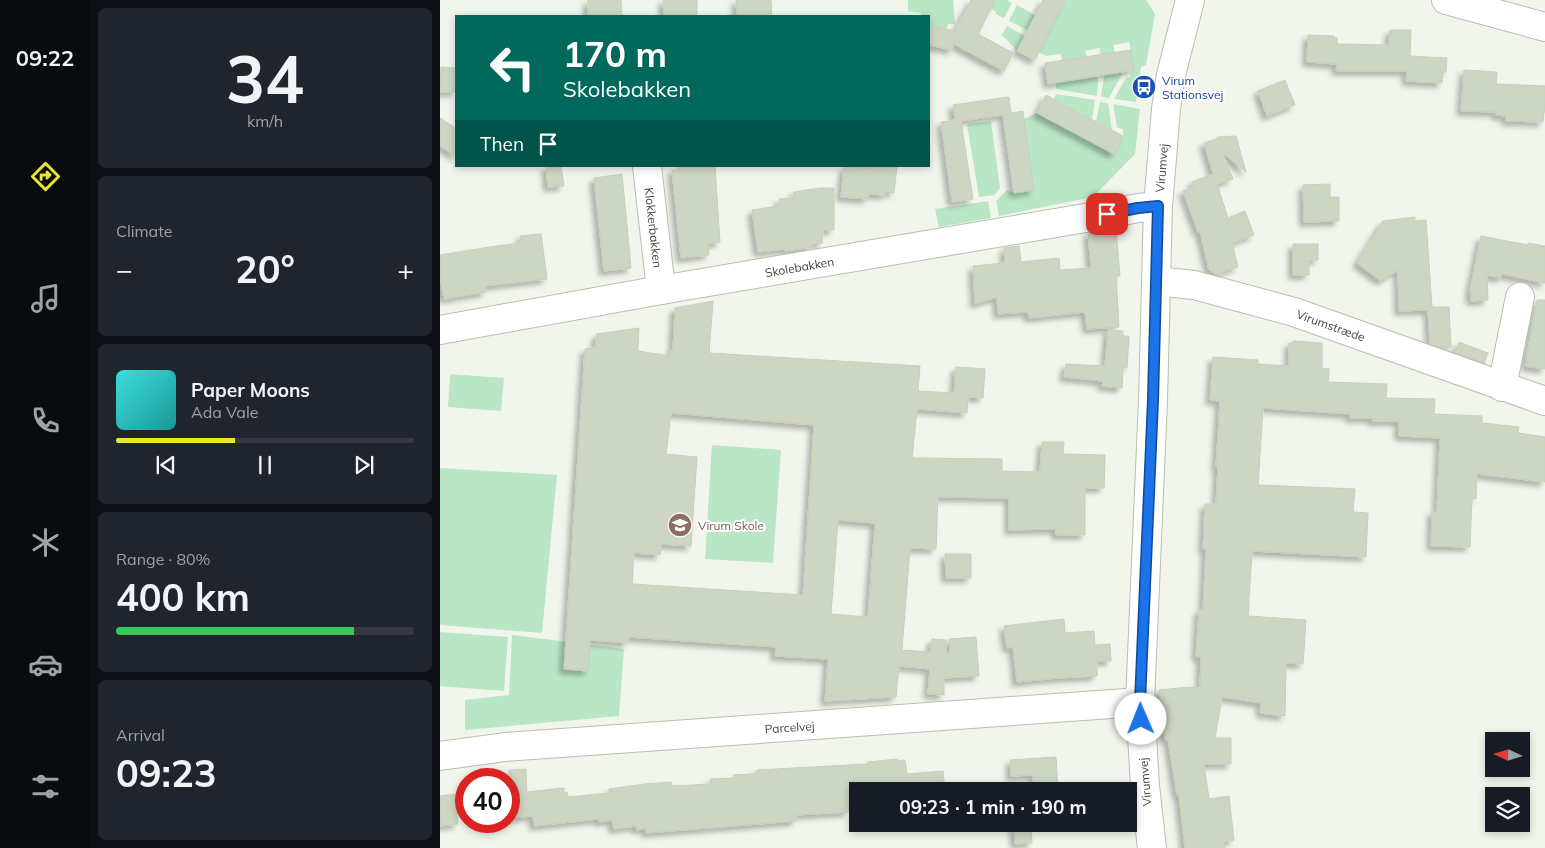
<!DOCTYPE html>
<meta charset="utf-8">
<style>
:root{--surface:#171b24;--page:#20242c;--text:#f1f3f6;--muted:#9ea1a6;--line:#363941;--accent:#eae62f}
body{margin:0;font-family:Mulish,sans-serif;background:var(--page);color:var(--text);height:100vh;display:flex;flex-direction:column;font-size:19px;white-space:nowrap}
*{box-sizing:border-box;margin:0}
p{font-size:16px;color:var(--muted)}
.icon{flex:none;width:28px;height:28px;fill:none;stroke:currentColor;stroke-width:2;stroke-linecap:round;stroke-linejoin:round}
.map{position:relative;flex:1;overflow:hidden}
.side{display:flex;flex-direction:column;gap:8px;padding:8px;background:#0d0f14;width:350px}
.side>*{flex:none}
.guide{position:absolute;left:15px;top:15px;width:475px;height:152px;border-radius:0px;box-shadow:0 2px 8px #0003;background:#00695c;color:#fff;overflow:hidden}
.needle{width:32px;rotate:274deg}
.fabs{position:absolute;left:1045px;top:732px;display:grid;gap:10px}
.fabs a{display:grid;place-items:center;width:45px;height:45px;border-radius:0px;background:var(--surface);box-shadow:0 2px 8px #0003;font-size:25px}
.speed{position:absolute;left:15px;top:768px;display:flex;gap:10px;font-size:25px;font-weight:700;text-align:center}
.speed>*{display:grid;place-content:center;width:65px;height:65px;border-radius:50%;background:var(--surface);box-shadow:0 2px 8px #0003;line-height:1}
.speed .limit{border:8px solid #d22;background:#fff;color:#111}
.pin{position:absolute;display:grid;place-items:center;width:42px;height:42px;color:#fff;margin:-21px;border-radius:10px;box-shadow:0 2px 8px #0006}
.me{position:absolute;width:55px;margin:-28px;rotate:359deg;stroke-linejoin:round;filter:drop-shadow(0 0 4px #0008)}
.turn{display:flex;align-items:center;gap:18px;height:105px;padding:0 25px;font-size:22px}
.turn .icon{width:65px;height:65px;stroke-width:2.5}
.turn b{display:block;font-size:35px;line-height:42px}
.then{display:flex;align-items:center;height:48px;padding:0 25px;background:#0003;gap:10px;font-size:19px}
.big{font-size:38px;font-weight:700;line-height:1.1}
.side .tile{flex:1;display:flex;flex-direction:column;justify-content:center;gap:8px;min-width:0;padding:0 18px;border-radius:8px;background:var(--page)}
.side .dial{align-items:center;gap:0}
.dial b{font-size:65px;line-height:1}
.song{display:flex;align-items:center;gap:15px}
.cover{width:60px;height:60px;border-radius:8px;background:linear-gradient(135deg,hsl(180 70% 55%),hsl(180 70% 35%))}
.played{height:5px;border-radius:2px;background:linear-gradient(90deg,var(--accent) 40%,var(--line) 40%)}
.keys{display:flex;justify-content:space-around;direction:ltr}
.heat{display:flex;justify-content:space-between;align-items:center;font-size:28px;direction:ltr}
.charge{height:8px;border-radius:4px;background:linear-gradient(90deg,#34c759 80%,var(--line) 0)}
.trip{position:absolute;left:409px;top:782px;width:288px;height:50px;border-radius:0px;background:var(--surface);box-shadow:0 2px 8px #0003;font-weight:700;line-height:50px;text-align:center}
main{display:flex;flex:1;min-height:0}
.menu{display:flex;flex-direction:column;width:90px;justify-content:space-around;align-items:center;background:#090b0e;color:var(--muted)}
.menu .icon{width:35px;height:35px}
.menu .on{color:var(--accent)}
.menu b{font-size:22px;color:var(--text)}
.map>svg:first-child{display:block}
.green{fill:#b9e6c5}
.building{fill:#cdd6c3;stroke:#c5d0b6;fill-rule:evenodd;filter:url(#shadow)}
.lines{fill:none;stroke-linecap:round;stroke-linejoin:round}
.minor-casing{stroke:#b8c0af;stroke-width:30}
.minor{stroke:#fff;stroke-width:28}
.route-casing{stroke:#114b97;stroke-width:12}
.route{stroke:#1a73e8;stroke-width:9}
.labels{text-anchor:middle;dominant-baseline:central;stroke-width:4;stroke-linejoin:round;paint-order:stroke}
.transit-label{font-size:12px;fill:#164399;stroke:#fff;text-anchor:start}
.street-label{font-size:12px;fill:#43493a;stroke:#fff}
.education-label{font-size:12px;fill:#785e54;stroke:#fff;text-anchor:start}
</style>
<main>
<nav class="menu">
<b>09:22</b>
<svg class="icon on" aria-label="directions" viewBox="0 0 24 24"><path d="M12 3l9 9-9 9-9-9zM9 14v-3h6M13 9l2 2-2 2"/></svg>
<svg class="icon" aria-label="music" viewBox="0 0 24 24"><path d="M9 18V5l10-2v13"/><circle cx="6" cy="18" r="3"/><circle cx="16" cy="16" r="3"/></svg>
<svg class="icon" aria-label="phone" viewBox="0 0 24 24"><path d="M5 4h4l2 5-3 2q2 4 5 5l2-3 5 2v4C11 20 4 13 5 4z"/></svg>
<svg class="icon" aria-label="climate" viewBox="0 0 24 24"><path d="M12 3v18M4 7l16 10M4 17L20 7"/></svg>
<svg class="icon" aria-label="car" viewBox="0 0 24 24"><path d="M5 17H2v-5l4-1 3-4h7l3 4 3 1v5h-3M9 17h6M6 11h13"/><circle cx="7" cy="17" r="2"/><circle cx="17" cy="17" r="2"/></svg>
<svg class="icon" aria-label="filters" viewBox="0 0 24 24"><path d="M4 7h16M4 17h16"/><circle cx="9" cy="7" r="2"/><circle cx="15" cy="17" r="2"/></svg>
</nav>
<section class="side">
<div class="tile dial"><b>34</b><p>km/h</p></div>
<div class="tile"><p>Climate</p>
<div class="heat"><a>−</a><b class="big">20°</b><a>+</a></div>
</div>
<div class="tile">
<div class="song"><i class="cover"></i><div><b>Paper Moons</b><p>Ada Vale</p></div></div>
<div class="played"></div>
<div class="keys"><svg class="icon" aria-label="previous" viewBox="0 0 24 24"><path d="M18 5L8 12l10 7zM5 5v14"/></svg><svg class="icon" aria-label="pause" viewBox="0 0 24 24"><path d="M8 5v14M16 5v14"/></svg><svg class="icon" aria-label="next" viewBox="0 0 24 24"><path d="M6 5l10 7-10 7zM19 5v14"/></svg></div>
</div>
<div class="tile"><p>Range · 80%</p><b class="big">400 km</b><div class="charge"></div></div>
<div class="tile"><p>Arrival</p><b class="big">09:23</b></div>
</section>
<div class="map">
<svg width="1105" height="848" viewBox="0 0 1105 848">
<defs>
<filter id="shadow"><feDropShadow dx="-4.5" dy="4.5" stdDeviation="2.5" flood-color="#0004"/></filter>
</defs>
<rect width="100%" height="100%" fill="#f1f5ec"/>
<path class="green" d="M 468,0 L 513,0 L 515,24 L 508,24 L 507,29 L 489,25 L 489,16 L 481,16 L 481,13 L 468,11 Z
M 555,0 L 567,0 L 572,3 L 564,18 L 556,14 L 556,12 L 551,8 Z
M 625,0 L 706,0 L 715,14 L 706,65 L 701,67 L 696,102 L 674,99 L 686,78 L 690,77 L 691,71 L 694,70 L 689,42 L 673,45 L 675,53 L 661,55 L 659,48 L 645,51 L 647,57 L 622,61 L 621,54 L 606,56 L 599,52 Z
M 577,5 L 595,15 L 587,30 L 569,21 Z
M 567,26 L 585,36 L 577,51 L 562,35 Z
M 683,72 L 669,98 L 661,97 L 664,75 Z
M 657,76 L 658,82 L 657,96 L 616,89 L 616,83 Z
M 616,94 L 655,100 L 652,119 L 614,99 Z
M 660,102 L 668,103 L 672,130 L 656,121 Z
M 673,104 L 700,109 L 695,154 L 653,197 L 559,216 L 556,201 L 567,190 L 574,193 L 594,190 L 584,119 L 597,113 L 674,154 L 683,136 L 683,130 L 677,127 Z
M 551,121 L 560,188 L 554,195 L 539,197 L 527,124 Z
M 548,201 L 551,218 L 499,227 L 495,209 Z
M 10,374 L 64,378 L 61,411 L 8,407 Z
M 272,445 L 341,450 L 333,563 L 265,559 Z
M 0,468 L 117,475 L 102,633 L 0,625 Z
M 0,632 L 68,637 L 64,691 L 0,686 Z
M 72,635 L 184,649 L 179,716 L 25,730 L 25,700 L 69,695 Z"/>
<path class="building" d="M 148,0 L 181,0 L 182,16 L 148,16 Z
M 223,0 L 257,0 L 257,16 L 224,16 Z
M 296,0 L 331,0 L 332,16 L 297,16 Z
M 531,0 L 555,0 L 538,34 L 573,53 L 564,71 L 514,44 L 512,50 L 489,45 L 489,25 L 515,31 Z
M 603,0 L 625,0 L 595,60 L 577,51 Z
M 950,30 L 971,30 L 970,56 L 1007,58 L 1006,72 L 1003,72 L 1002,83 L 966,81 L 967,71 L 896,71 L 897,64 L 867,62 L 868,35 L 894,36 L 894,38 L 897,38 L 897,44 L 949,45 Z
M 691,50 L 694,70 L 608,84 L 605,63 Z
M 1,67 L 16,68 L 16,92 L 0,92 Z
M 1024,70 L 1057,72 L 1056,84 L 1105,86 L 1105,112 L 1104,112 L 1103,122 L 1066,121 L 1066,116 L 1056,115 L 1056,112 L 1021,111 Z
M 845,80 L 855,105 L 827,116 L 818,91 Z
M 606,95 L 683,136 L 674,154 L 597,113 Z
M 569,97 L 571,113 L 583,111 L 594,190 L 574,193 L 563,115 L 521,121 L 533,199 L 512,202 L 501,122 L 515,120 L 513,105 Z
M 0,118 L 16,128 L 16,156 L 0,146 Z
M 796,136 L 806,172 L 783,153 L 793,179 L 777,184 L 788,218 L 805,211 L 814,235 L 792,243 L 798,267 L 785,271 L 783,274 L 778,275 L 769,270 L 760,231 L 758,232 L 743,191 L 754,187 L 752,182 L 773,174 L 764,143 L 777,139 L 777,137 Z
M 106,166 L 121,166 L 124,186 L 108,187 Z
M 237,166 L 275,166 L 280,242 L 268,244 L 269,255 L 241,258 L 232,170 L 238,170 Z
M 404,166 L 429,168 L 430,166 L 457,166 L 454,193 L 445,192 L 445,195 L 428,194 L 428,199 L 401,197 Z
M 182,174 L 191,268 L 164,271 L 154,178 Z
M 890,184 L 890,197 L 899,197 L 899,221 L 864,222 L 863,185 Z
M 381,188 L 394,188 L 394,230 L 383,230 L 382,243 L 371,244 L 372,247 L 345,251 L 345,249 L 318,252 L 312,210 L 339,206 L 339,199 L 354,198 L 353,192 Z
M 975,217 L 975,221 L 986,220 L 992,307 L 1009,307 L 1011,347 L 1001,348 L 990,344 L 988,310 L 959,311 L 958,270 L 941,281 L 917,263 L 943,221 Z
M 676,229 L 680,276 L 676,276 L 679,327 L 647,329 L 645,312 L 589,318 L 588,312 L 558,314 L 557,297 L 535,304 L 533,266 L 565,263 L 564,248 L 579,246 L 581,262 L 619,258 L 620,270 L 651,268 L 648,233 Z
M 101,234 L 107,279 L 45,286 L 46,292 L 4,299 L 0,276 L 0,255 L 50,247 L 81,243 L 80,236 Z
M 1041,236 L 1088,245 L 1088,243 L 1105,246 L 1105,283 L 1062,274 L 1061,278 L 1047,275 L 1048,300 L 1031,301 L 1030,290 Z
M 853,244 L 878,244 L 878,260 L 869,260 L 869,275 L 853,275 Z
M 1097,300 L 1105,300 L 1105,369 L 1085,366 Z
M 273,301 L 269,353 L 480,366 L 478,391 L 514,393 L 516,367 L 545,369 L 543,398 L 528,397 L 527,413 L 477,409 L 472,458 L 562,459 L 562,471 L 600,472 L 602,442 L 624,442 L 623,454 L 665,455 L 664,488 L 645,488 L 645,535 L 616,535 L 616,529 L 569,530 L 569,498 L 498,497 L 496,549 L 470,548 L 462,650 L 491,652 L 492,639 L 506,640 L 506,653 L 510,653 L 509,639 L 536,637 L 539,676 L 504,678 L 504,695 L 488,694 L 490,669 L 459,666 L 456,697 L 385,701 L 388,659 L 335,656 L 336,647 L 188,637 L 188,643 L 150,640 L 148,671 L 124,669 L 145,349 L 155,348 L 157,334 L 199,328 L 198,351 L 230,356 L 231,350 L 233,350 L 235,308 ZM 231,413 L 374,425 L 363,595 L 192,584 L 194,553 L 220,555 L 221,544 L 251,546 L 257,457 L 226,454 ZM 398,520 L 435,523 L 428,617 L 391,614 Z
M 668,330 L 683,331 L 683,336 L 689,336 L 687,368 L 683,368 L 682,388 L 662,386 L 663,381 L 624,377 L 626,364 L 665,366 Z
M 853,341 L 882,343 L 882,368 L 889,369 L 888,382 L 947,384 L 946,398 L 995,399 L 994,414 L 1042,416 L 1042,423 L 1079,427 L 1078,433 L 1105,437 L 1105,482 L 1037,474 L 1036,499 L 1032,498 L 1030,547 L 991,546 L 992,511 L 997,512 L 1000,438 L 959,436 L 959,421 L 932,421 L 933,418 L 910,418 L 910,414 L 823,408 L 818,485 L 915,489 L 913,512 L 928,513 L 926,557 L 812,551 L 808,616 L 866,620 L 863,664 L 846,663 L 845,716 L 820,713 L 821,703 L 782,697 L 775,738 L 791,738 L 791,764 L 764,764 L 769,799 L 789,796 L 794,840 L 784,842 L 785,848 L 745,848 L 739,795 L 737,795 L 728,739 L 725,739 L 719,690 L 750,687 L 760,688 L 761,657 L 756,657 L 759,610 L 763,610 L 766,549 L 763,549 L 765,504 L 776,504 L 778,467 L 776,467 L 780,401 L 770,400 L 773,357 L 818,360 L 818,364 L 849,366 L 849,343 L 853,343 Z
M 1019,342 L 1048,353 L 1044,363 L 1015,352 Z
M 505,554 L 531,554 L 531,578 L 506,578 Z
M 624,619 L 625,633 L 654,631 L 655,645 L 670,644 L 671,661 L 657,661 L 657,676 L 618,678 L 577,682 L 573,647 L 567,648 L 564,626 Z
M 616,757 L 618,791 L 594,791 L 593,775 L 571,776 L 570,760 Z
M 457,759 L 457,761 L 465,760 L 467,774 L 503,771 L 505,791 L 408,791 L 409,812 L 356,815 L 356,821 L 206,833 L 206,828 L 197,830 L 196,826 L 174,829 L 172,820 L 159,822 L 159,819 L 94,826 L 93,816 L 69,818 L 69,770 L 86,769 L 87,792 L 124,788 L 124,793 L 127,792 L 128,797 L 169,793 L 169,789 L 205,784 L 231,782 L 232,786 L 271,784 L 270,779 L 294,778 L 294,775 L 313,774 L 317,772 L 317,770 L 428,764 L 428,762 Z
M 15,794 L 18,824 L 0,826 L 0,796 Z
M 591,824 L 592,843 L 575,844 L 574,825 Z"/>
<g class="lines">
<g class="minor-casing">
<g id="minor">
<path d="M 1006,0 L 1105,27"/>
<path id="s1" d="M 207,166 L 221,290"/>
<path id="s2" d="M 716,281 L 754,285 L 854,312 L 1105,401"/>
<path id="s3" d="M 0,330 L 221,290 L 651,217 L 698,208 L 718,206"/>
<path d="M 1062,387 L 1080,297"/>
<path id="s4" d="M 0,756 L 65,747 L 700,702"/>
<path id="s5" d="M 712,848 L 705,786 L 700,702 L 713,400 L 718,206 L 726,109 L 731,75 L 750,0"/>
</g>
</g>
<use href="#minor" class="minor"/>
</g>
<g class="lines">
<g class="route-casing">
<path id="route" d="M 667,214 L 698,208 L 718,206 L 713,400 L 700,702 L 701,719"/>
</g>
<use href="#route" class="route"/>
</g>
<defs>
<g id="bus-disc" transform="scale(1.25)"><circle r="9.5" fill="#1a4fb4" stroke="#fff"/><path d="M-5-6H5V4H4V6H2V4H-2V6H-4V4H-5ZM-3.5-4V0h7V-4ZM-3.5 1.2v1.5H-2V1.2ZM2 1.2v1.5H3.5V1.2Z" fill="#fff"/></g>
<g id="school-disc" transform="scale(1.25)"><circle r="9.5" fill="#8d6e63" stroke="#fff"/><path d="M0-5L7-2L0 1L-7-2ZM-4 1L0 2.5L4 1V4Q0 6-4 4Z" fill="#fff"/></g>
</defs>
<g fill-rule="evenodd">
<use href="#bus-disc" x="704" y="87"/>
<use href="#school-disc" x="240" y="525"/>
</g>
<g class="labels">
<g class="transit-label">
<text x="722" y="80">Virum<tspan x="722" dy="14">Stationsvej</tspan></text>
</g>
<g class="street-label">
<text stroke="none"><textPath href="#s5" startOffset="681">Virumvej</textPath></text>
<text stroke="none"><textPath href="#s1" startOffset="62">Klokkerbakken</textPath></text>
<text stroke="none"><textPath href="#s3" startOffset="365">Skolebakken</textPath></text>
<text stroke="none"><textPath href="#s2" startOffset="181">Virumstræde</textPath></text>
<text stroke="none"><textPath href="#s4" startOffset="351">Parcelvej</textPath></text>
<text transform="translate(705 782) rotate(-95)">Virumvej</text>
</g>
<g class="education-label">
<text x="258" y="525">Virum Skole</text>
</g>
</g>
</svg>
<div class="fabs">
<a><svg class="needle" viewBox="-14 -14 28 28"><path d="M0-13l5 13h-10z" fill="#e53935"/><path d="M0 13l5-13h-10z" fill="#9ea1a6"/></svg></a>
<a><svg class="icon" aria-label="layers" viewBox="0 0 24 24"><path d="M12 4l9 5-9 5-9-5zM3 14l9 5 9-5"/></svg></a>
</div>
<div class="speed"><div class="limit">40</div></div>
<div class="pin" style="left:667px;top:214px;background:#d93025"><svg class="icon" aria-label="arrive" viewBox="0 0 24 24"><path d="M6 21V4h12l-3 4 3 4H6"/></svg></div>
<svg class="me" style="left:701px;top:719px" viewBox="-20 -20 40 40"><circle r="19" fill="#fff"/><path d="M0-13L10 11 0 6-10 11z" fill="#1a73e8"/></svg>
<div class="trip">09:23 · 1 min · 190 m</div>
<div class="guide">
<div class="turn"><svg class="icon" aria-label="left" viewBox="0 0 24 24"><path d="M17 20v-9H6M10 6l-5 5 5 5"/></svg><div><b>170 m</b>Skolebakken</div></div>
<div class="then">Then<svg class="icon" aria-label="arrive" viewBox="0 0 24 24"><path d="M6 21V4h12l-3 4 3 4H6"/></svg></div>
</div>
</div>
</main>
